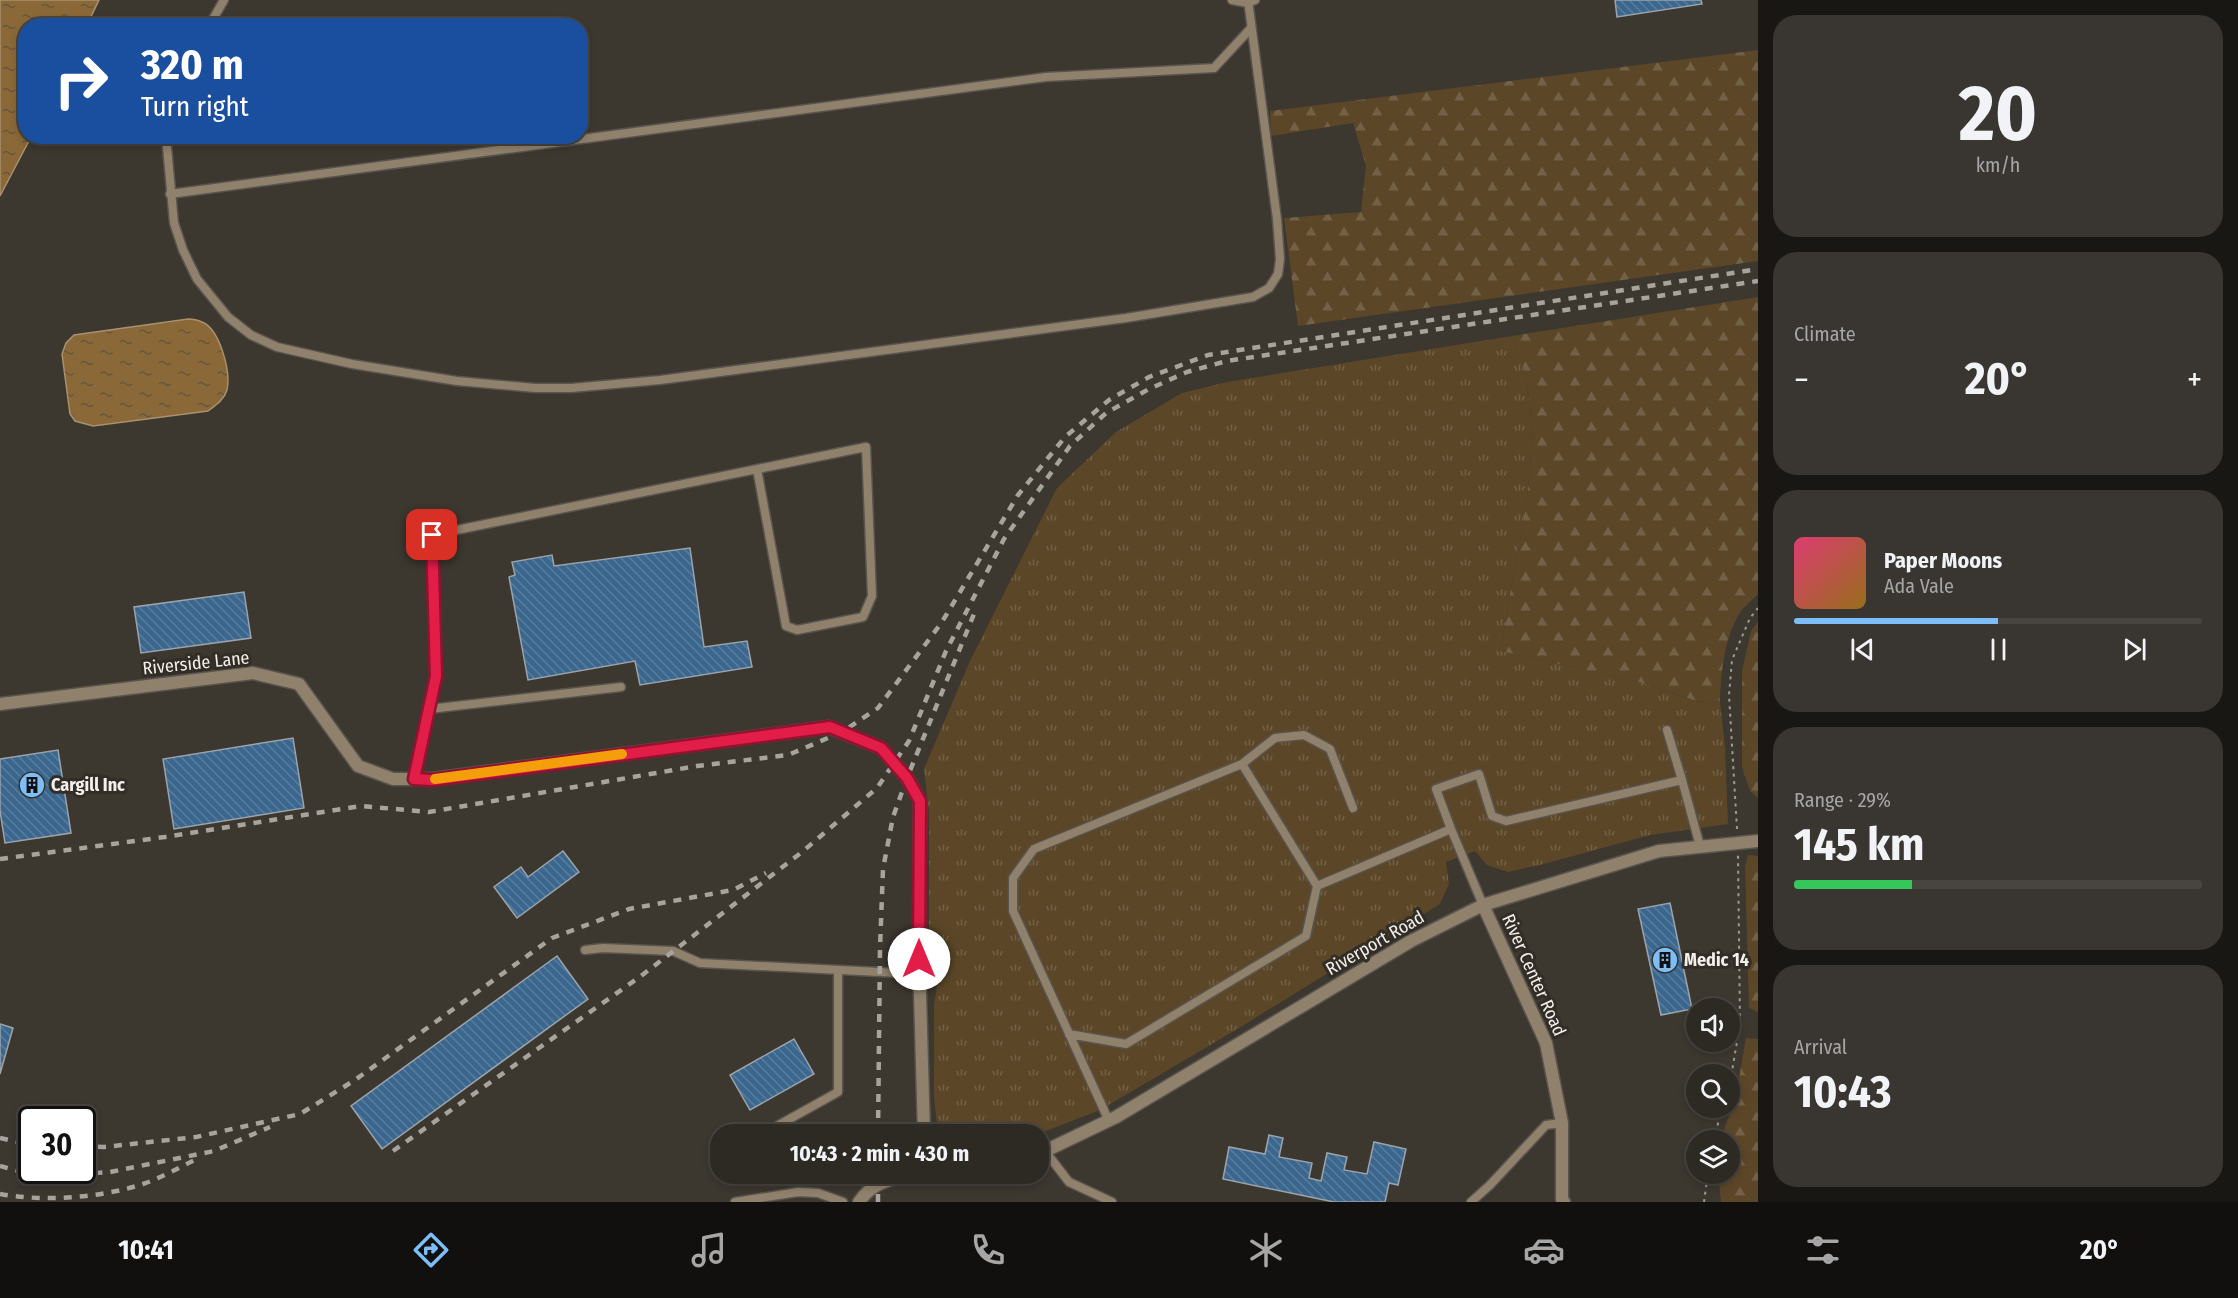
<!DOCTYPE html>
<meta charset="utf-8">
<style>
:root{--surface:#2d2923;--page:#393530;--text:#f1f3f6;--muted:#a7a6a6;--line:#484541;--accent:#7cbef9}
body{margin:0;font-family:"Fira Sans Condensed",sans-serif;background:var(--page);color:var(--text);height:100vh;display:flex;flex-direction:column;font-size:22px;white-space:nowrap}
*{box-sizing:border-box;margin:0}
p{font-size:20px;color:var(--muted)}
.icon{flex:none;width:33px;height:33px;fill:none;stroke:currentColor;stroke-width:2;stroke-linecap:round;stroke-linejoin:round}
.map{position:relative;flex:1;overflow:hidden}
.drawer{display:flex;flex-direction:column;gap:15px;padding:15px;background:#191713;width:480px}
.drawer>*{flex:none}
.guide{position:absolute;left:18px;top:18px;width:570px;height:126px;border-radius:24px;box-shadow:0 3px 9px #0003,0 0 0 2px var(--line);background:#1a4fa0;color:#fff;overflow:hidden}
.controls{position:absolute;left:1686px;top:998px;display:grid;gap:12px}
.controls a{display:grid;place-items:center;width:54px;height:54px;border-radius:50%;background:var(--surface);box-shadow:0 3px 9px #0003,0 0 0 2px var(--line);font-size:30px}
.speed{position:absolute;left:18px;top:1106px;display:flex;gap:12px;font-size:30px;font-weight:700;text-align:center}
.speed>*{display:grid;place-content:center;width:78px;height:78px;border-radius:50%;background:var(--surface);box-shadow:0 3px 9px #0003,0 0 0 2px var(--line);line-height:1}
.speed .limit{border:3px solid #111;border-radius:9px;background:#fff;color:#111}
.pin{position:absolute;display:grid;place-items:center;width:51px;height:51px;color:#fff;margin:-26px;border-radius:12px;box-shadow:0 3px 9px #0006}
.me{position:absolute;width:66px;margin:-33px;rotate:0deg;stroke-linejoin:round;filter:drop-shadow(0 0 4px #0008)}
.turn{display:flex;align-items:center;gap:21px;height:126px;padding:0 24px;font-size:27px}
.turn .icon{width:78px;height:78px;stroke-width:2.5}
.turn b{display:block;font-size:42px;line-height:51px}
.big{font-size:45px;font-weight:700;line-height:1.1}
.drawer .tile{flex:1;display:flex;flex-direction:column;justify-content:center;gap:9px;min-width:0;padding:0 21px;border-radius:24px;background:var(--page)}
.drawer .dial{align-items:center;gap:0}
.dial b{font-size:78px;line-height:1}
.song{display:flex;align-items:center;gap:18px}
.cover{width:72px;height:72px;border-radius:9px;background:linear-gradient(135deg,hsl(340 70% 55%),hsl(40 70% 35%))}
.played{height:6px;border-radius:3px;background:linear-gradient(90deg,var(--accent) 50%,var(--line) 50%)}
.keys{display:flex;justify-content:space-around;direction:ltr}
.heat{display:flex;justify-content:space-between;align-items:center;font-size:33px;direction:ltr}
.charge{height:9px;border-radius:4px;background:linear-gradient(90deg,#34c759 29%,var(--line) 0)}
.trip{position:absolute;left:710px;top:1124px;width:339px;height:60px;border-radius:24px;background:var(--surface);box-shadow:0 3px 9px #0003,0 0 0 2px var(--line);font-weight:700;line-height:60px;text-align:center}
.dock{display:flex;height:96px;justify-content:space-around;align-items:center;background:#12100e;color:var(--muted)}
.dock .icon{width:42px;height:42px}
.dock .current{color:var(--accent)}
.dock b{font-size:27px;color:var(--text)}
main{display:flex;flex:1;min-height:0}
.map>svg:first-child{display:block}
.grass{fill:url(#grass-tufts)}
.forest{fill:url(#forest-firs)}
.water{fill:url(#water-ripples);stroke:#aa906d;stroke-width:1.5}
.building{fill:url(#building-back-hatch);stroke:#9ca4ab;stroke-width:1.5}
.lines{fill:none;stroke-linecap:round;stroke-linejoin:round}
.service-casing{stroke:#59544d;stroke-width:11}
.minor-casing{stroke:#59544d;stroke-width:15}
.path{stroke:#9e9a94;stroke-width:2;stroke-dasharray:3 4.5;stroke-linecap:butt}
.service{stroke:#90816c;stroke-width:8}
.minor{stroke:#90816c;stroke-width:12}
.rail{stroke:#a7a39d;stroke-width:4.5;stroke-dasharray:8 8;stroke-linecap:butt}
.route-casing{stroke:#92132f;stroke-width:15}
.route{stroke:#e11d48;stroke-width:10}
.slow{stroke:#f59e0b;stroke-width:10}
.labels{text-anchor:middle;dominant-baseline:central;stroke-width:6;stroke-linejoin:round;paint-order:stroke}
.street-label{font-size:18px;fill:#f3efeb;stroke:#322d26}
.poi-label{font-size:18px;font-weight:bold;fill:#f3efeb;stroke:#322d26;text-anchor:start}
</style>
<main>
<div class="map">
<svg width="1758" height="1202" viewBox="0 0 1758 1202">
<defs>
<pattern id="grass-tufts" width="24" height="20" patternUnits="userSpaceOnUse" patternTransform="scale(1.5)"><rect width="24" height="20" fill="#5b4628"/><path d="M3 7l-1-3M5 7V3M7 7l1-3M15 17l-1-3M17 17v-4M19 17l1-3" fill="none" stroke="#736147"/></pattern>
<pattern id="forest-firs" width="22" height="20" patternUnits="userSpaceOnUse" patternTransform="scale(1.5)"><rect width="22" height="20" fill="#5b4628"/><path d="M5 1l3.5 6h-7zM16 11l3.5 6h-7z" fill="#736147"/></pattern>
<pattern id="water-ripples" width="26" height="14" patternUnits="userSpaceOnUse" patternTransform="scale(1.5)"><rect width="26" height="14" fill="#8a6837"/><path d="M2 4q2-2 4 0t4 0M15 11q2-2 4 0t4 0" fill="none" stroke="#66563f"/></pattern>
<pattern id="building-back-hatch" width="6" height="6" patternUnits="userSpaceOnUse" patternTransform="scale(1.5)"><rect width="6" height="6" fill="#3b678e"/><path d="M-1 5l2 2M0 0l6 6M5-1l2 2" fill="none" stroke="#587d9e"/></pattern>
</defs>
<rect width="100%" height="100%" fill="#3c372f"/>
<path class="grass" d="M 1512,336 C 1556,431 1513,551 1501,651 L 1643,683 L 1701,703 L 1720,702 L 1725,747 L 1728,824 L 1650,835 L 1540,865 L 1508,872 L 1487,865 L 1475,851 L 1446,862 L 1449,884 L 1440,904 L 1234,1031 L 1100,1110 L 1038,1134 L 942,1134 L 937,1123 L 934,1098 L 934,1005 L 938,981 L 936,961 L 929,940 L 929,812 L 924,769 L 970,661 L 1057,488 L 1116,432 L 1182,393 L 1227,382 Z"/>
<path class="forest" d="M 1758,50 L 1758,261 L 1298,326 L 1284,218 L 1361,212 L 1366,166 L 1353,123 L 1271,136 L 1270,111 Z
M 1758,297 L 1758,594 C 1753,599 1746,605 1741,611 C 1724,637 1721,672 1720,702 L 1702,703 L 1643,683 L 1501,651 C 1513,551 1556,431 1512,336 Z
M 1758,622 L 1758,798 L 1750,791 L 1742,767 L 1742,671 L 1751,631 Z
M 1748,855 L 1758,856 L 1758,1012 L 1749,1008 L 1745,867 Z
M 1746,1038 L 1758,1039 L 1758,1202 L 1721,1202 L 1718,1173 L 1730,1173 L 1730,1140 L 1723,1140 L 1725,1127 L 1735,1101 Z"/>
<path class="water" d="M 0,0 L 99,0 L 87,25 L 26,26 L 26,136 L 31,137 L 0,196 Z
M 188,319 C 193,319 198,320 202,322 C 220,329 231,372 227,390 C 224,400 216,405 208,411 L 93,426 L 75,421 L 70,414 L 62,354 L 66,343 L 74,335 Z"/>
<path class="building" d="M 1615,0 L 1701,0 L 1702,4 L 1617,17 Z
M 690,548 L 704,647 L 747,641 L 752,667 L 640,685 L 635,661 L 528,680 L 509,577 L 515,575 L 512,562 L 552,555 L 554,566 Z
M 244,592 L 251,638 L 141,653 L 134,607 Z
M 293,738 L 304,808 L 174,829 L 163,759 Z
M 58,750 L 71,833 L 5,843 L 0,811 L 0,759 Z
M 563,851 L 579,872 L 517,918 L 494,887 L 521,867 L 528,877 Z
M 1670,903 L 1692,1009 L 1661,1015 L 1638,909 Z
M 557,956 L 588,999 L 382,1149 L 351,1106 Z
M 0,1024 L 13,1028 L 0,1074 Z
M 794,1039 L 814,1074 L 750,1110 L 730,1075 Z
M 1269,1135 L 1283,1138 L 1279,1157 L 1312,1163 L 1309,1178 L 1321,1181 L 1327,1153 L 1347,1157 L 1344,1170 L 1367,1174 L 1374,1142 L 1406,1149 L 1398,1185 L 1389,1183 L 1385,1202 L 1334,1202 L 1223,1179 L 1229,1147 L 1265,1154 Z"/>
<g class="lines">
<g class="service-casing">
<path id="service" d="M 1232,0 L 1248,3 L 1255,0
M 209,26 L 224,0
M 166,136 L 174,223 L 183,250 L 197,279 L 228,317 L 251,335 L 277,347 L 352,364 L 457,381 L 535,388 L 571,388 L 660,380 L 1126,318 L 1253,297 L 1269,288 L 1278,274 L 1280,259 L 1277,219 L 1248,0
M 170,194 L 1046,77 L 1214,68 L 1251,28
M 429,709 L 436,676 L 432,535 L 866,447 L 872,596 L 863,617 L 797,630 L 786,626 L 757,469
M 1242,764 L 1275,738 L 1304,735 L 1330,749 L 1353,808
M 414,779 L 429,709 L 621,687
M 1682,780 L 1700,846
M 1451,829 L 1436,789 L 1479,774 L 1492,816 L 1506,821 L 1682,780 L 1667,730
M 585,950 L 603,948 L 673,951 L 700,963 L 919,974
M 1069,1034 L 1126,1044 L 1306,936 L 1317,886
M 1109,1121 L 1013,911 L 1013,878 L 1034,849 L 1242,764 L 1317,886 L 1451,829 L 1483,905
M 768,1131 L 838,1092 L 838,971
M 1045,1151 L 1069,1182 L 1112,1202
M 735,1202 L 798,1192 L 818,1193 L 843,1202
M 1471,1202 L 1490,1185 L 1546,1125 L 1562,1123"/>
</g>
<g class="minor-casing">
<path id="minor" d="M 0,704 L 253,673 L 299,684 L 358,766 L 393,779 L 432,779 L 829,727 L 881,748 L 907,778 L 920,801 L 919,959 L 924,1134
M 1483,905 L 1546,1043 L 1562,1123 L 1562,1199 L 1564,1202
M 1038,1153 L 1045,1151 L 1116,1117 L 1411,941 L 1483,905 L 1659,851 L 1758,841
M 859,1202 C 873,1181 893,1179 916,1173"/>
</g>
<path class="path" d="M 1737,829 L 1729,695 L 1732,660 L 1750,618 L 1758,608
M 1730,1083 L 1740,1024 L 1738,855
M 1714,1140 L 1722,1107
M 1704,1202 L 1708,1173"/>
<use href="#service" class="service"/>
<use href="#minor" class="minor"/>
<path class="rail" d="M 0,859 L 165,837 L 361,806 L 429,812 L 697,766 L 788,755 L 842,732 L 878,708 L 942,622 L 1018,495 L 1065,437 L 1109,400 L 1149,377 L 1208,355 L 1758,269
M 878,1134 L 880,948 L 883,869 L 893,817 L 907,778 L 974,614
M 0,1138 L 32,1145
M 82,1146 L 104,1147 L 196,1137 L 300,1114 L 355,1080 L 552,938 L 629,909 L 733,890 L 766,873
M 393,1151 L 641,976 L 802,852 L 877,788 L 909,741 L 946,651 L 1004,539 L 1070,446 L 1106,413 L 1149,389 L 1187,372 L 1227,361 L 1758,281
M 0,1166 L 41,1177 L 110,1172 L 214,1151 L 270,1127
M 0,1194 C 44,1202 100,1198 143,1184 C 161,1178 178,1168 195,1160
M 878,1202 L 878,1173"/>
</g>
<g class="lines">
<g class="route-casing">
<path id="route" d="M 432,535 L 436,676 L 414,779 L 432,780 L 830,727 L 881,748 L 907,778 L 920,801 L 919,959"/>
</g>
<use href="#route" class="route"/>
<path class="slow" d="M 435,779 L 622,754"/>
</g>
<defs>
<g id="building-disc" transform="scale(1.35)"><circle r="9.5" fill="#7cbef9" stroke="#322d26"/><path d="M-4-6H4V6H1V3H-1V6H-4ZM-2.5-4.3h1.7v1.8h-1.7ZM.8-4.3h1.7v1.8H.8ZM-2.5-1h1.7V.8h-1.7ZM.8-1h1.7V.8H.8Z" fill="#111"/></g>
</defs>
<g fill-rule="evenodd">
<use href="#building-disc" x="32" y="785"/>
<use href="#building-disc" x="1665" y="960"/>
</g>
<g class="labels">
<g class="street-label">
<text transform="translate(196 663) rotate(-6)">Riverside Lane</text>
<text transform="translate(1375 943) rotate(-30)">Riverport Road</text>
<text transform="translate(1534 975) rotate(66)">River Center Road</text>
</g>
<g class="poi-label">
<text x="51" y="785">Cargill Inc</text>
<text x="1684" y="960">Medic 14</text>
</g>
</g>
</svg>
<div class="controls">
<a><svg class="icon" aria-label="sound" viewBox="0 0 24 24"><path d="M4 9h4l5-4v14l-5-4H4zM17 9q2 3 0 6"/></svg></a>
<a><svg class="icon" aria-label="search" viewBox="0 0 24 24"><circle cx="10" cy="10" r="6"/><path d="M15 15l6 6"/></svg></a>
<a><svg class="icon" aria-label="layers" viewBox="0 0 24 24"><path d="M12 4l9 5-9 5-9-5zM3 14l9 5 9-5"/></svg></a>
</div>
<div class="speed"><div class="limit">30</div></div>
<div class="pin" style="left:432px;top:535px;background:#d93025"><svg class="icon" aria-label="arrive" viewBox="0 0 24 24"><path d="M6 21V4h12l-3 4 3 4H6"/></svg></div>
<svg class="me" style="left:919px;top:959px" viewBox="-20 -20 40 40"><circle r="19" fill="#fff"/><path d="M0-13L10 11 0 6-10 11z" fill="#e11d48"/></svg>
<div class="trip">10:43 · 2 min · 430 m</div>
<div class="guide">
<div class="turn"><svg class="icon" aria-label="right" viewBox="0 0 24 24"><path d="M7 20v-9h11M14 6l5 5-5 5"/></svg><div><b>320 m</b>Turn right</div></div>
</div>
</div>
<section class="drawer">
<div class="tile dial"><b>20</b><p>km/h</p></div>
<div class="tile"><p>Climate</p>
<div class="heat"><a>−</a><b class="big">20°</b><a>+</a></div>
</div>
<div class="tile">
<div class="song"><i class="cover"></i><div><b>Paper Moons</b><p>Ada Vale</p></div></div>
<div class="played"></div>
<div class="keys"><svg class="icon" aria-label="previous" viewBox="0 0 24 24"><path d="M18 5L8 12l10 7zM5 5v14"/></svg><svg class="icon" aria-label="pause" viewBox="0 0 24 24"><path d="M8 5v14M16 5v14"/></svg><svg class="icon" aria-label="next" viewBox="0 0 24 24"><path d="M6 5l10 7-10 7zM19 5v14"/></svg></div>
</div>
<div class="tile"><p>Range · 29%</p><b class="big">145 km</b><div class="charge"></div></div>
<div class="tile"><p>Arrival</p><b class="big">10:43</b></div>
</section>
</main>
<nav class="dock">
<b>10:41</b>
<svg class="icon current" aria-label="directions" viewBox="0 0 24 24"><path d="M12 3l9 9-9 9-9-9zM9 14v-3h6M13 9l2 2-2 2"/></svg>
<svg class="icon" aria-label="music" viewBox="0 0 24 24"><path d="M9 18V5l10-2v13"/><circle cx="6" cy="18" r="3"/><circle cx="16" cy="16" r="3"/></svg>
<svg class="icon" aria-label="phone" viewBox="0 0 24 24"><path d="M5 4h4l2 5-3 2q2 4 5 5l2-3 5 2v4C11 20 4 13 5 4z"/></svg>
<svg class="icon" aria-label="climate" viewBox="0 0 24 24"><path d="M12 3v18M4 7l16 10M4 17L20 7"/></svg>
<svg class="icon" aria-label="car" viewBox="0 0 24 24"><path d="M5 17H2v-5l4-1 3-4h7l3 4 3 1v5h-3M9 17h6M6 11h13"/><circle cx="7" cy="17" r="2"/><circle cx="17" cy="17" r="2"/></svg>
<svg class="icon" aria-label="filters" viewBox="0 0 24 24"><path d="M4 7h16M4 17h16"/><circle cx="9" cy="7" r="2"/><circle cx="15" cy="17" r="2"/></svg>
<b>20°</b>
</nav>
